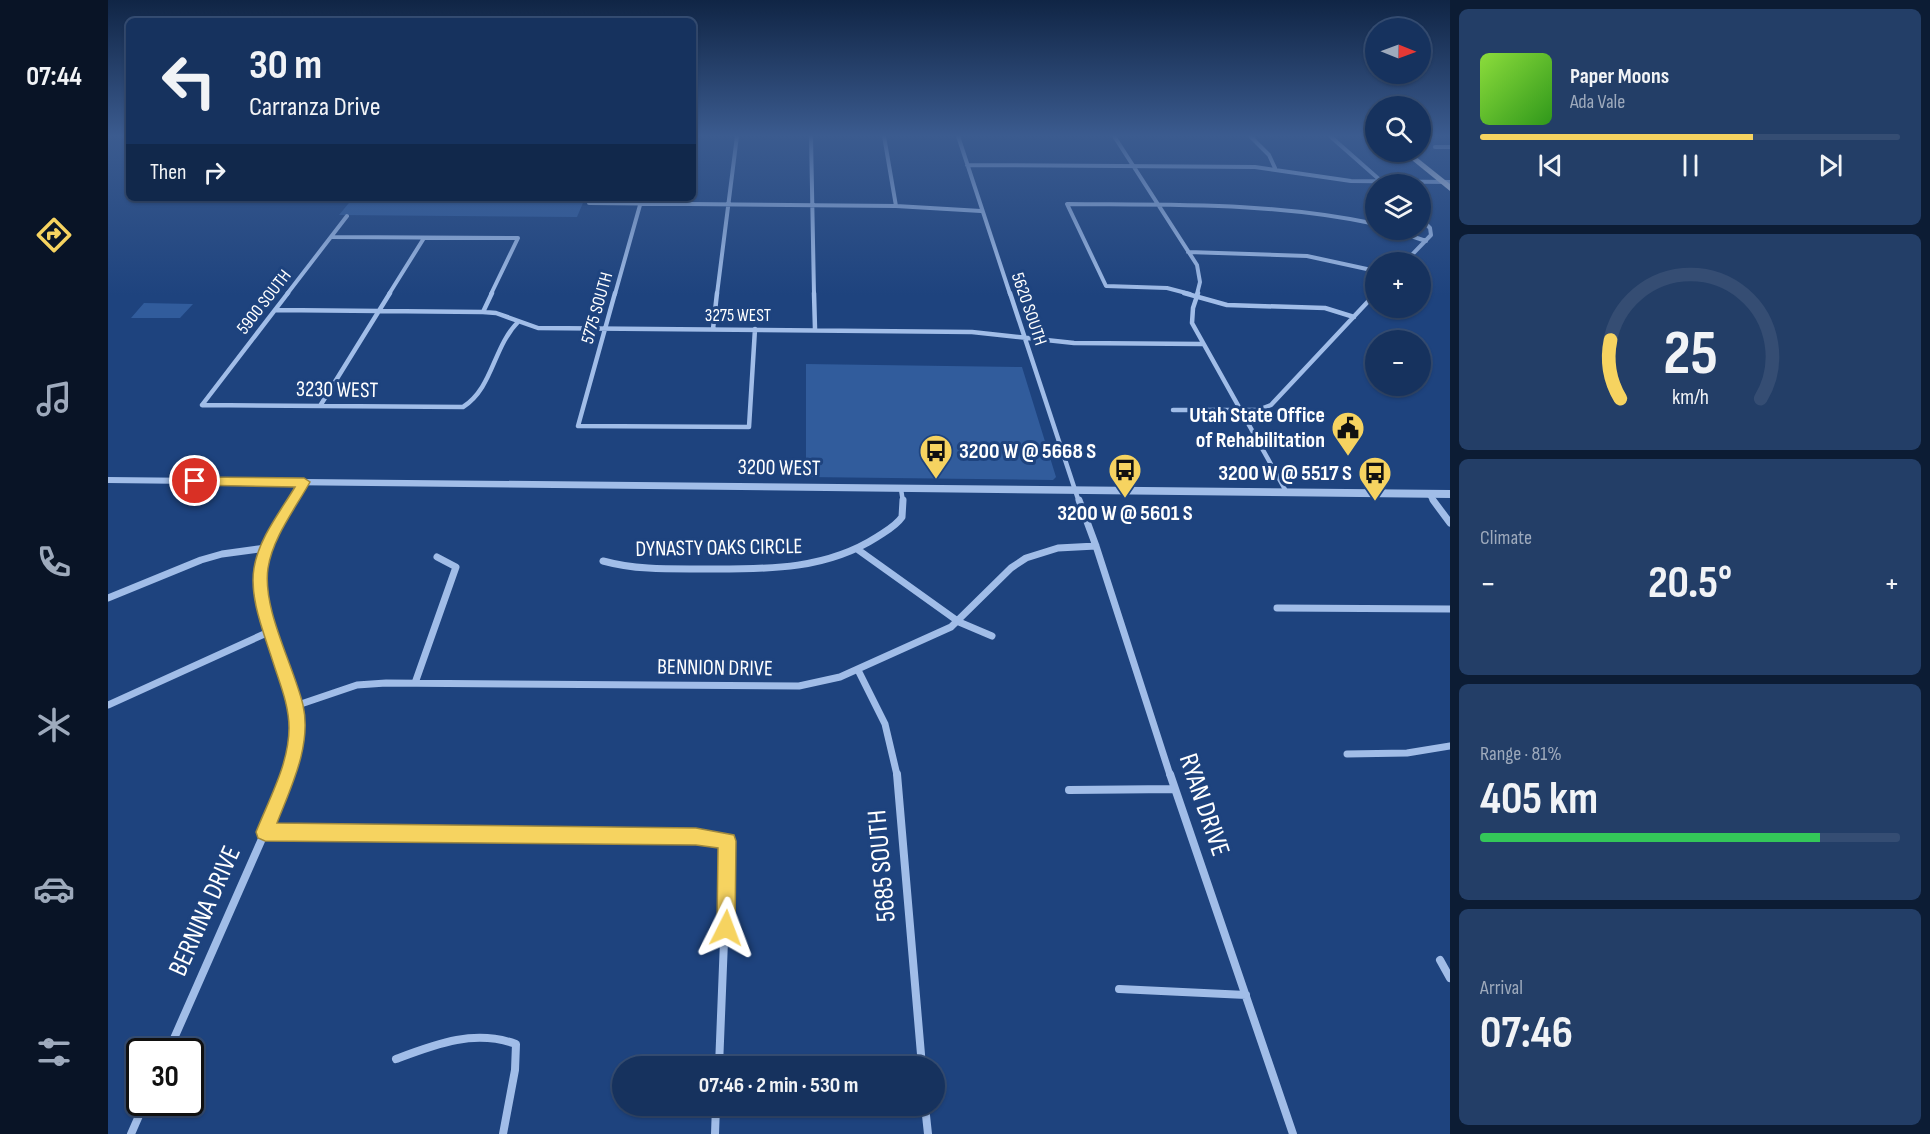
<!DOCTYPE html>
<meta charset="utf-8">
<style>
:root{--surface:#16325e;--page:#233e67;--text:#f1f3f6;--muted:#9eaabc;--line:#354d73;--accent:#f6d360}
body{margin:0;font-family:"Sofia Sans Condensed",sans-serif;background:var(--page);color:var(--text);height:100vh;display:flex;flex-direction:column;font-size:22px;white-space:nowrap}
*{box-sizing:border-box;margin:0}
p{font-size:20px;color:var(--muted)}
.icon{flex:none;width:33px;height:33px;fill:none;stroke:currentColor;stroke-width:2;stroke-linecap:round;stroke-linejoin:round}
.map{position:relative;flex:1;overflow:hidden}
.drawer{display:flex;flex-direction:column;gap:9px;padding:9px;background:#0c1c34;width:480px}
.drawer>*{flex:none}
.guide{position:absolute;left:18px;top:18px;width:570px;height:183px;border-radius:9px;box-shadow:0 2px 4px #0004,0 0 0 2px var(--line);background:#16325e;color:var(--text);overflow:hidden}
.needle{width:39px;rotate:91deg}
.buttons{position:absolute;left:1257px;top:18px;display:grid;gap:12px}
.buttons a{display:grid;place-items:center;width:66px;height:66px;border-radius:50%;background:var(--surface);box-shadow:0 2px 4px #0004,0 0 0 2px var(--line);font-size:30px}
.speed{position:absolute;left:18px;top:1038px;display:flex;gap:12px;font-size:30px;font-weight:700;text-align:center}
.speed>*{display:grid;place-content:center;width:78px;height:78px;border-radius:50%;background:var(--surface);box-shadow:0 2px 4px #0004,0 0 0 2px var(--line);line-height:1}
.speed .limit{border:3px solid #111;border-radius:9px;background:#fff;color:#111}
.pin{position:absolute;display:grid;place-items:center;width:51px;height:51px;color:#fff;margin:-26px;border:3px solid #fff;border-radius:50%;box-shadow:0 2px 6px #0007}
.me{position:absolute;width:66px;margin:-33px;rotate:3deg;stroke-linejoin:round;filter:drop-shadow(0 0 4px #0008)}
.turn{display:flex;align-items:center;gap:21px;height:126px;padding:0 24px;font-size:27px}
.turn .icon{width:78px;height:78px;stroke-width:2.5}
.turn b{display:block;font-size:42px;line-height:51px}
.then{display:flex;align-items:center;height:57px;padding:0 24px;background:#0003;gap:12px;font-size:22px}
.big{font-size:45px;font-weight:700;line-height:1.1}
.drawer .tile{flex:1;display:flex;flex-direction:column;justify-content:center;gap:9px;min-width:0;padding:0 21px;border-radius:9px;background:var(--page)}
.drawer .dial{align-items:center;gap:0}
.dial svg{height:156px;overflow:visible;fill:none;stroke:var(--line);stroke-width:7;stroke-linecap:round;text-anchor:middle}
.dial text{fill:var(--text);stroke:none}
.song{display:flex;align-items:center;gap:18px}
.cover{width:72px;height:72px;border-radius:9px;background:linear-gradient(135deg,hsl(90 70% 55%),hsl(110 70% 35%))}
.played{height:6px;border-radius:3px;background:linear-gradient(90deg,var(--accent) 65%,var(--line) 65%)}
.keys{display:flex;justify-content:space-around;direction:ltr}
.heat{display:flex;justify-content:space-between;align-items:center;font-size:33px;direction:ltr}
.charge{height:9px;border-radius:4px;background:linear-gradient(90deg,#34c759 81%,var(--line) 0)}
.trip{position:absolute;left:504px;top:1056px;width:333px;height:60px;border-radius:30px;background:var(--surface);box-shadow:0 2px 4px #0004,0 0 0 2px var(--line);font-weight:700;line-height:60px;text-align:center}
main{display:flex;flex:1;min-height:0}
.tab-bar{display:flex;flex-direction:column;width:108px;justify-content:space-around;align-items:center;background:#091426;color:var(--muted)}
.tab-bar .icon{width:42px;height:42px}
.tab-bar .selected{color:var(--accent)}
.tab-bar b{font-size:27px;color:var(--text)}
.map>svg:first-child{display:block}
.green{fill:#315c9c}
.lines{fill:none;stroke-linecap:round;stroke-linejoin:round}
.minor-far3{stroke:#a1bde8;stroke-width:4}
.minor-far2{stroke:#a1bde8;stroke-width:4.5}
.minor-far1{stroke:#a1bde8;stroke-width:7}
.minor{stroke:#a1bde8;stroke-width:8}
.tertiary{fill:#a1bde8;fill-rule:evenodd}
.primary{fill:#e3ecfd;fill-rule:evenodd}
.route{fill:#f6d360;stroke:#a0893e;stroke-width:1.5}
.labels{text-anchor:middle;dominant-baseline:central;stroke-width:6;stroke-linejoin:round;paint-order:stroke}
.far-street-label{font-size:18px;fill:#fff;stroke:#1e437e}
.street-label{font-size:22px;fill:#fff;stroke:#1e437e}
.poi-label{font-size:22px;font-weight:bold;fill:#fff;stroke:#1e437e;text-anchor:end}
.near-street-label{font-size:27px;fill:#fff;stroke:#1e437e}
</style>
<main>
<nav class="tab-bar">
<b>07:44</b>
<svg class="icon selected" aria-label="directions" viewBox="0 0 24 24"><path d="M12 3l9 9-9 9-9-9zM9 14v-3h6M13 9l2 2-2 2"/></svg>
<svg class="icon" aria-label="music" viewBox="0 0 24 24"><path d="M9 18V5l10-2v13"/><circle cx="6" cy="18" r="3"/><circle cx="16" cy="16" r="3"/></svg>
<svg class="icon" aria-label="phone" viewBox="0 0 24 24"><path d="M5 4h4l2 5-3 2q2 4 5 5l2-3 5 2v4C11 20 4 13 5 4z"/></svg>
<svg class="icon" aria-label="climate" viewBox="0 0 24 24"><path d="M12 3v18M4 7l16 10M4 17L20 7"/></svg>
<svg class="icon" aria-label="car" viewBox="0 0 24 24"><path d="M5 17H2v-5l4-1 3-4h7l3 4 3 1v5h-3M9 17h6M6 11h13"/><circle cx="7" cy="17" r="2"/><circle cx="17" cy="17" r="2"/></svg>
<svg class="icon" aria-label="filters" viewBox="0 0 24 24"><path d="M4 7h16M4 17h16"/><circle cx="9" cy="7" r="2"/><circle cx="15" cy="17" r="2"/></svg>
</nav>
<div class="map">
<svg width="1342" height="1134" viewBox="0 0 1342 1134">
<rect width="100%" height="100%" fill="#1e437e"/>
<path class="green" d="M 245,198 L 477,198 L 469,217 L 231,215 Z
M 36,303 L 85,304 L 72,318 L 23,318 Z
M 698,364 L 914,367 L 948,477 L 945,480 L 698,477 Z"/>
<g class="lines">
<path class="minor-far3" d="M 703,136 L 706,294
M 776,136 L 788,206
M 850,136 L 902,294
M 1006,136 L 1089,265 L 1092,282 L 1089,294
M 1142,136 L 1161,155 L 1167,168
M 1222,136 L 1273,181
M 1327,147 L 1342,147
M 859,165 L 1147,167 L 1243,181 L 1342,182
M 481,203 L 788,206 L 873,211
M 1285,230 L 1318,241
M 224,237 L 410,238 L 383,294
M 1080,252 L 1199,256 L 1268,271
M 1297,262 L 1323,235 L 1322,228 L 1312,218
M 179,294 L 239,216
M 281,294 L 316,238
M 507,294 L 534,198
M 609,294 L 629,136
M 1082,294 L 1059,288 L 998,286 L 959,204 C 1063,205 1166,202 1268,224"/>
<path class="minor-far2" d="M 507,293 L 470,426 L 641,427 L 647,329
M 706,293 L 707,329
M 902,293 L 971,502
M 1076,293 L 1119,305 L 1217,308 L 1246,317
M 1090,293 L 1085,308 L 1084,323 L 1179,493
M 167,310 L 375,312 L 388,313 L 430,328 L 864,332 L 966,343 L 1094,344
M 375,312 L 384,293
M 605,329 L 609,293
M 94,405 L 355,407 C 385,388 385,347 410,322
M 94,405 L 180,293
M 212,406 L 282,293
M 1065,410 L 1150,410 L 1163,405 L 1268,293
M 793,489 L 795,502
M 1320,494 L 1326,502
M 184,502 L 196,482"/>
<path class="minor-far1" d="M 971,500 L 988,546 L 1062,775
M 1325,500 L 1342,523
M 749,549 L 851,622 L 884,636
M 495,561 C 528,570 561,569 596,569 C 656,569 716,571 769,537 C 778,531 788,526 794,517 L 795,500
M 0,598 L 93,560 L 114,554 L 158,548
M 1169,608 L 1342,609
M 750,670 L 777,724 L 789,775
M 307,683 L 348,567 L 329,557
M 0,705 L 163,631
M 187,706 L 249,685 L 278,683 L 691,686 L 732,677 L 843,627 L 903,568 L 918,558 L 950,548 L 988,546
M 1239,754 L 1299,753 L 1342,746
M 180,775 C 202,719 172,666 158,611 C 155,596 150,581 153,566 C 159,542 173,521 185,500"/>
<path class="minor" d="M 789,774 L 814,1066
M 1062,774 L 1185,1134
M 961,790 L 1067,789
M 157,832 L 588,836 L 620,841 L 611,1066
M 1332,960 L 1342,978
M 1011,989 L 1138,995
M 60,1052 L 157,832 L 180,774
M 288,1059 C 328,1044 366,1029 408,1044 L 407,1070 L 395,1134
M 817,1106 L 820,1134
M 23,1134 L 37,1102
M 607,1134 L 608,1106"/>
<path class="tertiary" d="M 0,477 L 1342,490 L 1342,498 L 0,483 Z"/>
<path class="primary" d="M 1294,152 L 1302,152 L 1342,184 L 1342,191 Z"/>
</g>
<linearGradient id="sky" x2="0" y2="1"><stop stop-color="#102545"/><stop offset="0.46" stop-color="#3b5b8f"/><stop offset="1" stop-color="#3b5b8f" stop-opacity="0"/></linearGradient>
<rect width="1342" height="295" fill="url(#sky)"/>
<path class="route" d="M 87,477 L 196,478 L 202,482 C 187,509 165,537 160,568 C 154,609 185,664 195,705 C 204,745 183,787 169,823 L 588,828 L 626,835 L 628,841 L 627,928 L 625,935 L 618,938 L 611,935 L 609,928 L 610,848 L 588,845 L 157,841 L 150,838 L 148,832 C 161,799 181,764 181,728 C 181,705 172,684 165,662 C 156,633 141,598 146,568 C 151,538 172,512 187,487 L 87,485 L 81,481 Z"/>
<defs>
<g id="civic-pin" transform="scale(1.725)"><path d="M0 17L-7.5 6A9.5 9.5 0 1 1 7.5 6Z" fill="#f6d360" stroke="#1e437e"/><path d="M-.6-6.5H3V-4.5H.6V-3L4-1V1h2V6H-6V1h2V-1L-.6-3ZM-1.2 2.5V6h2.4V2.5Z" fill="#111"/></g>
<g id="bus-pin" transform="scale(1.725)"><path d="M0 17L-7.5 6A9.5 9.5 0 1 1 7.5 6Z" fill="#f6d360" stroke="#1e437e"/><path d="M-5-6H5V4H4V6H2V4H-2V6H-4V4H-5ZM-3.5-4V0h7V-4ZM-3.5 1.2v1.5H-2V1.2ZM2 1.2v1.5H3.5V1.2Z" fill="#111"/></g>
</defs>
<g fill-rule="evenodd">
<use href="#civic-pin" x="1240" y="428"/>
<use href="#bus-pin" x="828" y="451"/>
<use href="#bus-pin" x="1017" y="470"/>
<use href="#bus-pin" x="1267" y="473"/>
</g>
<g class="labels">
<g class="far-street-label">
<text transform="translate(156 302) rotate(-52)">5900 SOUTH</text>
<text transform="translate(489 308) rotate(-74)">5775 SOUTH</text>
<text transform="translate(921 309) rotate(71)">5620 SOUTH</text>
<text x="630" y="315">3275 WEST</text>
</g>
<g class="street-label">
<text transform="translate(229 390) rotate(1)">3230 WEST</text>
<text transform="translate(671 468) rotate(1)">3200 WEST</text>
<text transform="translate(611 548) rotate(-1)">DYNASTY OAKS CIRCLE</text>
<text transform="translate(607 668) rotate(1)">BENNION DRIVE</text>
</g>
<g class="poi-label">
<text x="1217" y="415">Utah State Office<tspan x="1217" dy="25">of Rehabilitation</tspan></text>
<text x="851" y="451" text-anchor="start">3200 W @ 5668 S</text>
<text x="1244" y="473">3200 W @ 5517 S</text>
<text x="1017" y="513" text-anchor="middle">3200 W @ 5601 S</text>
</g>
<g class="near-street-label">
<text transform="translate(1096 805) rotate(71)">RYAN DRIVE</text>
<text transform="translate(774 866) rotate(-95)">5685 SOUTH</text>
<text transform="translate(97 911) rotate(-66)">BERNINA DRIVE</text>
</g>
</g>
</svg>
<div class="buttons">
<a><svg class="needle" viewBox="-14 -14 28 28"><path d="M0-13l5 13h-10z" fill="#e53935"/><path d="M0 13l5-13h-10z" fill="#9eaabc"/></svg></a>
<a><svg class="icon" aria-label="search" viewBox="0 0 24 24"><circle cx="10" cy="10" r="6"/><path d="M15 15l6 6"/></svg></a>
<a><svg class="icon" aria-label="layers" viewBox="0 0 24 24"><path d="M12 4l9 5-9 5-9-5zM3 14l9 5 9-5"/></svg></a>
<a>+</a>
<a>−</a>
</div>
<div class="speed"><div class="limit">30</div></div>
<div class="pin" style="left:87px;top:481px;background:#d93025"><svg class="icon" aria-label="arrive" viewBox="0 0 24 24"><path d="M6 21V4h12l-3 4 3 4H6"/></svg></div>
<svg class="me" style="left:618px;top:928px" viewBox="-20 -20 40 40"><path d="M0-17L14 15 0 8-14 15z" fill="#f6d360" stroke="#fff" stroke-width="4"/></svg>
<div class="trip">07:46 · 2 min · 530 m</div>
<div class="guide">
<div class="turn"><svg class="icon" aria-label="left" viewBox="0 0 24 24"><path d="M17 20v-9H6M10 6l-5 5 5 5"/></svg><div><b>30 m</b>Carranza Drive</div></div>
<div class="then">Then<svg class="icon" aria-label="right" viewBox="0 0 24 24"><path d="M7 20v-9h11M14 6l5 5-5 5"/></svg></div>
</div>
</div>
<section class="drawer">
<div class="tile">
<div class="song"><i class="cover"></i><div><b>Paper Moons</b><p>Ada Vale</p></div></div>
<div class="played"></div>
<div class="keys"><svg class="icon" aria-label="previous" viewBox="0 0 24 24"><path d="M18 5L8 12l10 7zM5 5v14"/></svg><svg class="icon" aria-label="pause" viewBox="0 0 24 24"><path d="M8 5v14M16 5v14"/></svg><svg class="icon" aria-label="next" viewBox="0 0 24 24"><path d="M6 5l10 7-10 7zM19 5v14"/></svg></div>
</div>
<div class="tile dial"><svg viewBox="0 0 100 80">
<path d="M14 69A42 42 0 1 1 86 69"/>
<path d="M14 69A42 42 0 0 1 9 39" stroke="#f6d360"/>
<text x="50" y="56" font-size="32" font-weight="700">25</text>
<text x="50" y="72" font-size="11">km/h</text>
</svg></div>
<div class="tile"><p>Climate</p>
<div class="heat"><a>−</a><b class="big">20.5°</b><a>+</a></div>
</div>
<div class="tile"><p>Range · 81%</p><b class="big">405 km</b><div class="charge"></div></div>
<div class="tile"><p>Arrival</p><b class="big">07:46</b></div>
</section>
</main>
